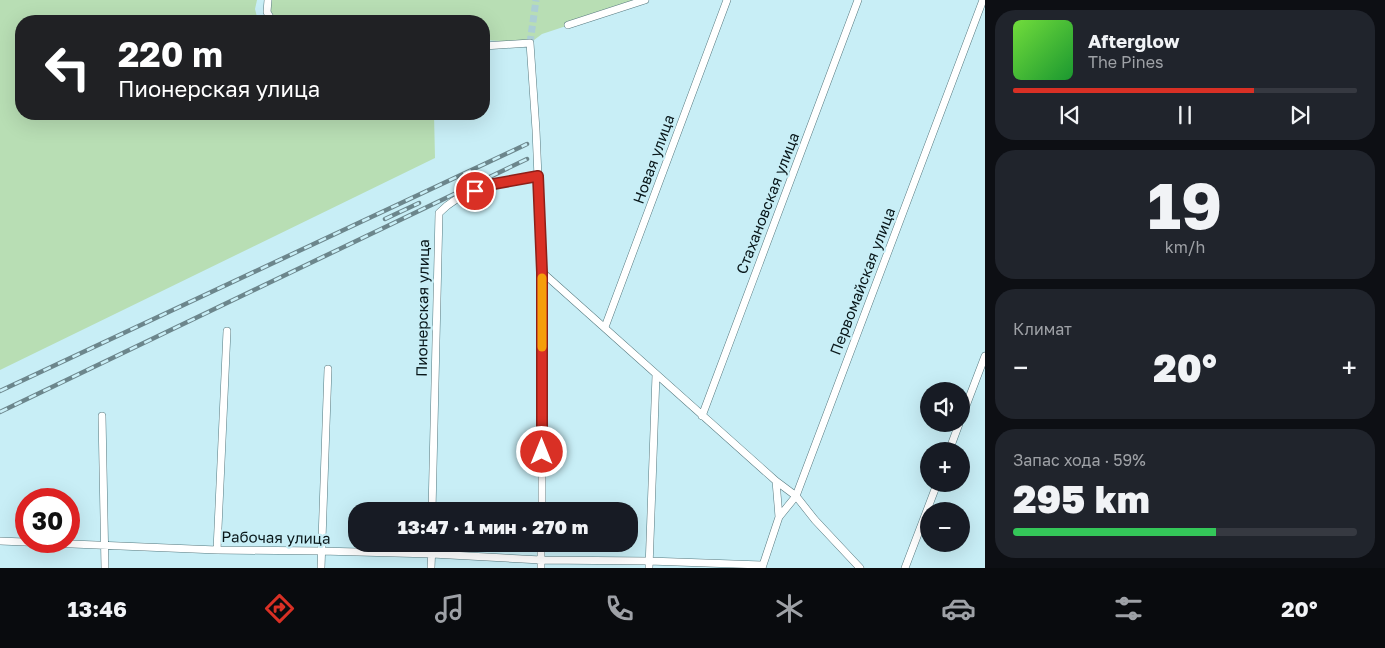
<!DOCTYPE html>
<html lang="ru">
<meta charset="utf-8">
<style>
:root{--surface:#171b24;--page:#20242c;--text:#f1f3f6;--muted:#9ea1a6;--line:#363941;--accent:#d93025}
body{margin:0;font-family:"Golos Text",sans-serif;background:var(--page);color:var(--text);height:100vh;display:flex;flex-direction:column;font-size:19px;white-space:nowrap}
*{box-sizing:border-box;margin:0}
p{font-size:16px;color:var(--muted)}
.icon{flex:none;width:28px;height:28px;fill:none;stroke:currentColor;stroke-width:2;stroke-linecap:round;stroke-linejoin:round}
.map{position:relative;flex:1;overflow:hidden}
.drawer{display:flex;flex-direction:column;gap:10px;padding:10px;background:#0d0f14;width:400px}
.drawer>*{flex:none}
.banner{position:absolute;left:15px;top:15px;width:475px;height:105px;border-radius:20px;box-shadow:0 5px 20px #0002;background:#202124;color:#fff;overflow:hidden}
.tools{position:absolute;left:920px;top:382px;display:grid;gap:10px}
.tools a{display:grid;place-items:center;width:50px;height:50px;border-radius:50%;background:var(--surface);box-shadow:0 5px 20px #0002;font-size:25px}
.speed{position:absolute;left:15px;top:488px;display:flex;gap:10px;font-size:25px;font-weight:700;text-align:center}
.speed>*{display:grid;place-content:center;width:65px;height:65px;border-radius:50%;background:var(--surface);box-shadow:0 5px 20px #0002;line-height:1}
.speed .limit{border:8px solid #d22;background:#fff;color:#111}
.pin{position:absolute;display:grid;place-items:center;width:42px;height:42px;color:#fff;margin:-21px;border:2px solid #fff;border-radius:50%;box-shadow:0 1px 5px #0007}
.me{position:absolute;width:55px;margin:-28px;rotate:0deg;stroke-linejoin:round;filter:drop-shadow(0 0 4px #0008)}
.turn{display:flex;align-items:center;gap:18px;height:105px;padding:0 20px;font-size:22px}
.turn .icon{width:65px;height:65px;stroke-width:2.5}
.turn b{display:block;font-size:35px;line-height:42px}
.big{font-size:38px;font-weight:800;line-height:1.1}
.drawer .tile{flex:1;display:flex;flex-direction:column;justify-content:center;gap:8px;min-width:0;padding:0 18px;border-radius:20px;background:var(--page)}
.drawer .dial{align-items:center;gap:0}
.dial b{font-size:65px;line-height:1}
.song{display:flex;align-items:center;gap:15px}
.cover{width:60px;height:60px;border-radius:8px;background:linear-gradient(135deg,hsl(100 70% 55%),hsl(130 70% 35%))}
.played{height:5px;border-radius:2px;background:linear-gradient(90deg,var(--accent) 70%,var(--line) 70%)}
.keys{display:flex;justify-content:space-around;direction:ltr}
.heat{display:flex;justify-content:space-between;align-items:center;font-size:28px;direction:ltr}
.charge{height:8px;border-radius:4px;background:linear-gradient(90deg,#34c759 59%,var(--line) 0)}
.trip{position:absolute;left:348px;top:502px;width:290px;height:50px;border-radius:20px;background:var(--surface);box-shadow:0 5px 20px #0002;font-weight:800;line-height:50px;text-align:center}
.tab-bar{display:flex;height:80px;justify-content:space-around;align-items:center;background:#090b0e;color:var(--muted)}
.tab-bar .icon{width:35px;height:35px}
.tab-bar .current{color:var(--accent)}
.tab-bar b{font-size:22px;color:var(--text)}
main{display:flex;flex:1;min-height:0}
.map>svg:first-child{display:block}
.green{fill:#b8deb4}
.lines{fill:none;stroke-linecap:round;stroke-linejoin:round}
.minor-tunnel{stroke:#abced5;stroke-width:7;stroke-dasharray:7 3.5;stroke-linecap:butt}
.minor-casing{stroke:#56797f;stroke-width:8}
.minor{stroke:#fff;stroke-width:7}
.rail-casing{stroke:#6c868c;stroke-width:4.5}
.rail{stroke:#c8eef6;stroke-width:2.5;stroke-dasharray:8;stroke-linecap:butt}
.route-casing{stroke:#8d1f18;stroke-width:12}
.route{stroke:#d93025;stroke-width:9}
.slow{stroke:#f59e0b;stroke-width:9}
.labels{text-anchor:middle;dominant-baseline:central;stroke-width:4.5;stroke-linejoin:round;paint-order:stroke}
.street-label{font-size:15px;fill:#09171a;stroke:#c8eef6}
</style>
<main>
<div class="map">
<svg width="985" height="568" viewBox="0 0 985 568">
<rect width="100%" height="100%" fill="#c8eef6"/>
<path class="green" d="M 0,0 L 257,0 L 255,9 L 258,21 L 21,21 L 21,114 L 434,114 L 435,158 L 0,370 Z
M 268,0 L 645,0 L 542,34 L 530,43 L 484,40 L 484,21 L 272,21 Z"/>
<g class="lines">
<path class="minor-tunnel" d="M 530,43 L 536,0"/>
<g class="minor-casing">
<path id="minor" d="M 268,0 L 267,12 L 272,21
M 568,25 L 645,0
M 484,46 L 530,43 L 536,130 L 542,272 L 542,511
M 542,272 L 776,481 L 779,517
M 605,327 L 727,0
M 102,416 L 105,568
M 702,416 L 858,0
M 961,419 L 985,356
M 949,451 L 959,424
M 776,481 L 796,496 L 815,520 L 860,568
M 432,511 L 439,213 C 465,186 503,182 538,176
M 0,541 L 217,550 L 321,551 L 432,554 L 541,560 L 649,561 L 762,565
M 217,550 L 227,331
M 321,568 L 328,369
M 431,568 L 432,544
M 541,568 L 541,544
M 649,568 L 656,375
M 762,568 L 779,517 L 796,496 L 983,0
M 905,568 L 937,484"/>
</g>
<use href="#minor" class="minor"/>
<g class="rail-casing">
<path id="rail" d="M 385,219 L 419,203
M 0,391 L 527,144
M 0,412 L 527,159"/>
</g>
<use href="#rail" class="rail"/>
</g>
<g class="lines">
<g class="route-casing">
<path id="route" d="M 475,191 L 488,185 L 538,176 L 542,272 L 542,452"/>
</g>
<use href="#route" class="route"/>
<path class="slow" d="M 542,347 L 542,278"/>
</g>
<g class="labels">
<g class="street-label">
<text transform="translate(653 159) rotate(-70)">Новая улица</text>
<text transform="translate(767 203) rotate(-69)">Стахановская улица</text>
<text transform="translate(862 281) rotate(-69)">Первомайская улица</text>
<text transform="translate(422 308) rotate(-89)">Пионерская улица</text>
<text transform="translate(276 537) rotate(1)">Рабочая улица</text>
</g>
</g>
</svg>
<div class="tools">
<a><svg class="icon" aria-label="sound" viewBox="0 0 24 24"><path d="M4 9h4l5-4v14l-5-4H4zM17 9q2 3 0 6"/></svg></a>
<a>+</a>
<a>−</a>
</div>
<div class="speed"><div class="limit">30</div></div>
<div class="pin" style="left:475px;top:191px;background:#d93025"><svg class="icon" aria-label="arrive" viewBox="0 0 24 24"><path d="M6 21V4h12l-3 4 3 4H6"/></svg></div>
<svg class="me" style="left:542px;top:452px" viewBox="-20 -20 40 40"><circle r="17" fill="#d93025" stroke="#fff" stroke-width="3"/><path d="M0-11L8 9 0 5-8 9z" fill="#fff"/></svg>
<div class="trip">13:47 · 1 мин · 270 m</div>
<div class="banner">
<div class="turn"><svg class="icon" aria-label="left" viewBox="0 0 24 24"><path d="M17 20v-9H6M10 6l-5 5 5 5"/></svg><div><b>220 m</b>Пионерская улица</div></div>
</div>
</div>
<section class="drawer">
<div class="tile">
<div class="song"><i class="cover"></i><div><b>Afterglow</b><p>The Pines</p></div></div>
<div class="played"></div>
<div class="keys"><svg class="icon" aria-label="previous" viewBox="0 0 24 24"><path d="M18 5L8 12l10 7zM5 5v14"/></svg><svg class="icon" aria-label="pause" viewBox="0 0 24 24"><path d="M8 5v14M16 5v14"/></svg><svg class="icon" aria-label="next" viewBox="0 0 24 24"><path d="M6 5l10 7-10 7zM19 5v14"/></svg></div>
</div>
<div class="tile dial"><b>19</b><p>km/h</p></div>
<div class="tile"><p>Климат</p>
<div class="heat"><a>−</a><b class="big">20°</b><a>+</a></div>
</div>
<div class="tile"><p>Запас хода · 59%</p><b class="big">295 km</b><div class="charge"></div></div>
</section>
</main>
<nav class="tab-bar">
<b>13:46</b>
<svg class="icon current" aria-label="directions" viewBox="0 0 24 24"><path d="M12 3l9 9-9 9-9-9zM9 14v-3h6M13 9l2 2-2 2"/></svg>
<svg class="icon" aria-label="music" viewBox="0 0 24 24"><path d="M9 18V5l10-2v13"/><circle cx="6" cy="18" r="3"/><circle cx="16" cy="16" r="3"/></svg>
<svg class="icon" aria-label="phone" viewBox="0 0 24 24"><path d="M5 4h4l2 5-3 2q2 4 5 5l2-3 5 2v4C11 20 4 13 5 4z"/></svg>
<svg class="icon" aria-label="climate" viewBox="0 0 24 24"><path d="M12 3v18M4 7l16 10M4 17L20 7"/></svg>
<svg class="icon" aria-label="car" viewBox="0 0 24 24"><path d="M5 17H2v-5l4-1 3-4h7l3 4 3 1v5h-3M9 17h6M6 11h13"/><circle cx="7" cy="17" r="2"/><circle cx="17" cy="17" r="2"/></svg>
<svg class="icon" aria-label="filters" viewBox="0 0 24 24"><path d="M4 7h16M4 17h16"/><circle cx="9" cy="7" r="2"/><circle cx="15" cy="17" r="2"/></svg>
<b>20°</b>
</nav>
